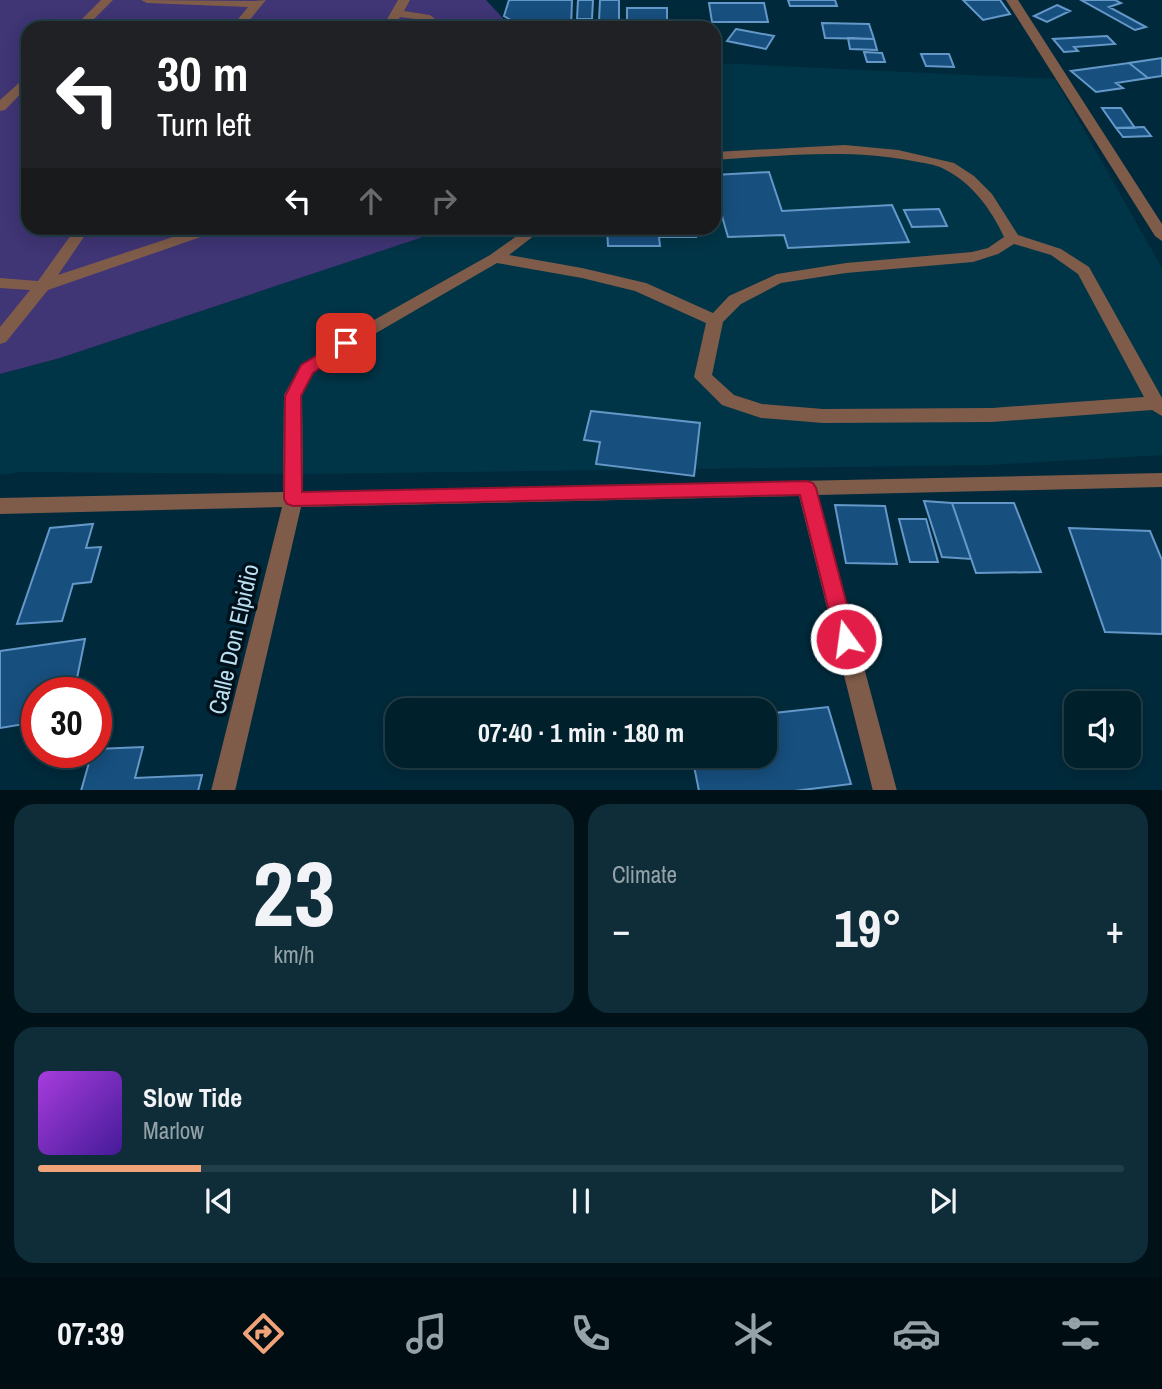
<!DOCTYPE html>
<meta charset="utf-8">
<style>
:root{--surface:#00202c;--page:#0e2d38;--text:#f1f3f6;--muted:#95a3a9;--line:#223e48;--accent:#f0a279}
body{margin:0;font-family:"Archivo Narrow",sans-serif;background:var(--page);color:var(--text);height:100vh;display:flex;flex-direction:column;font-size:26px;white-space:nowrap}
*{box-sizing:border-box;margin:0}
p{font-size:23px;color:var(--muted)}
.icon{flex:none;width:38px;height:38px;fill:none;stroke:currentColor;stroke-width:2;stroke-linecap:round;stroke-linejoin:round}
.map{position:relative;height:790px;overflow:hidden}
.side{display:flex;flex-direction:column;gap:14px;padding:14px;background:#001218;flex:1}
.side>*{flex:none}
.banner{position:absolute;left:21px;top:21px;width:700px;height:214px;border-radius:21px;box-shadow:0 4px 18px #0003,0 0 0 2px var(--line);background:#202124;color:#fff;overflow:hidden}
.buttons{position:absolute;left:1064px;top:691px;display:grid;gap:14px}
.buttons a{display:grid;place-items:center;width:77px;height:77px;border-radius:14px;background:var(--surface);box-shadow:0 4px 18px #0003,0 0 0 2px var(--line);font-size:35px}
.speed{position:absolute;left:21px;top:677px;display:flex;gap:14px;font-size:35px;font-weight:700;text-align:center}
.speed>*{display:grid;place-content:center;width:91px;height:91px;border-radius:50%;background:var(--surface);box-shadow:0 4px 18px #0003,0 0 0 2px var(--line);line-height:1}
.speed .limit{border:10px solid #d22;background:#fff;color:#111}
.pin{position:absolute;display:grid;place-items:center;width:60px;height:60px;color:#fff;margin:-30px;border-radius:14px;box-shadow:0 4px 10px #0006}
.me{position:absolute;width:77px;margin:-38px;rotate:346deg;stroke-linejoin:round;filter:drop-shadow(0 0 5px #0008)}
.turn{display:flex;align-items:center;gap:24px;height:147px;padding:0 21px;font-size:32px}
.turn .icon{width:91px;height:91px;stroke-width:2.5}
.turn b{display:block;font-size:49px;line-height:60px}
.lanes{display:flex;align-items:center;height:66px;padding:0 21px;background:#0003;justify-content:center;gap:35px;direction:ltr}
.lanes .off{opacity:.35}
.big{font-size:52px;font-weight:700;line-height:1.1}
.side .card{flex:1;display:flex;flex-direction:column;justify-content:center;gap:10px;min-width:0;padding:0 24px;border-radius:21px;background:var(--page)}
.side .dial{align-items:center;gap:0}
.dial b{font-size:91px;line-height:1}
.song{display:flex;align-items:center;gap:21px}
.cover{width:84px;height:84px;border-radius:10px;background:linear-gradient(135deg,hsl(280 70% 55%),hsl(260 70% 35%))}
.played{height:7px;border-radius:4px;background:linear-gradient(90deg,var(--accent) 15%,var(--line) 15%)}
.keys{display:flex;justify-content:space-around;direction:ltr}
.heat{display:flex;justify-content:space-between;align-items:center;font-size:38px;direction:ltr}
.side .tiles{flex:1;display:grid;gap:14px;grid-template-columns:1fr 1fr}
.card:last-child{grid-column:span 2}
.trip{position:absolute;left:385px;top:698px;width:392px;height:70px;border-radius:21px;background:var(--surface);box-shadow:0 4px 18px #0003,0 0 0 2px var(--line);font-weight:700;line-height:70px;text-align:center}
.dock{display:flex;height:112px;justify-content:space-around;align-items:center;background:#000d12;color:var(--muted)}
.dock .icon{width:49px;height:49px}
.dock .on{color:var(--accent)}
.dock b{font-size:32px;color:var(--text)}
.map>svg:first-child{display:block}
.built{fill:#003547}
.green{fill:#403575}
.building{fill:#174f7e;stroke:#6498c9;stroke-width:2}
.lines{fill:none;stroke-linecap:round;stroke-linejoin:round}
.minor{fill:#7f5c4a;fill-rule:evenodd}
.route{fill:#e11d48;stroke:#92132f;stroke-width:2}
.labels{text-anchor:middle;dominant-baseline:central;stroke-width:7;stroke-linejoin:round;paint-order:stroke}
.near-street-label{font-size:24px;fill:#badff1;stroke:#00111b}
</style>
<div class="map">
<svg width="1162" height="791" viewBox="0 0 1162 791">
<rect width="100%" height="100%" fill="#002a3b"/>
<path class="built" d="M 714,63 L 1055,79 L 1162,268 L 1162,455 L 989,465 L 308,474 L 22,472 L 0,475 L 0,374 L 60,358 L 450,228 L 714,228 Z"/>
<path class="green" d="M 0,0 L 486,0 L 512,28 L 28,28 L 28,228 L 450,228 L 60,358 L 0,374 Z"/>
<path class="building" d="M 509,0 L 572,0 L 571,28 L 525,28 L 519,25 L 504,16 Z
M 578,0 L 593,0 L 592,19 L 577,19 Z
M 600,0 L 619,0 L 619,21 L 599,21 Z
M 788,0 L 835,0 L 837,6 L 790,6 Z
M 963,0 L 1000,0 L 1010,14 L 983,20 Z
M 1081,0 L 1115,0 L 1121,3 L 1109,7 L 1146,27 L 1135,30 Z
M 709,3 L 764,3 L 768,22 L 712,22 Z
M 1057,5 L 1070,11 L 1047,22 L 1034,16 Z
M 627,8 L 667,8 L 667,28 L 646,28 L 646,22 L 627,21 Z
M 822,23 L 869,24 L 874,39 L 825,38 Z
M 736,29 L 774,36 L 766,49 L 727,41 Z
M 1107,36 L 1115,44 L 1074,47 L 1078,51 L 1064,52 L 1053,39 Z
M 848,38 L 874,39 L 877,50 L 850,49 Z
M 864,52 L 882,53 L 885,62 L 867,62 Z
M 921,54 L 949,54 L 954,67 L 926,66 Z
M 1162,58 L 1162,76 L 1148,78 L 1129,63 Z
M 1129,63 L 1148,78 L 1116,83 L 1123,88 L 1096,92 L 1071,71 Z
M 1102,108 L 1121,108 L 1135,128 L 1116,128 Z
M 1144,127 L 1151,136 L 1123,137 L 1116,128 Z
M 769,172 L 782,211 L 892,205 L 909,242 L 788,248 L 784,235 L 728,237 L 714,188 L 714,175 Z
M 939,209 L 947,226 L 912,227 L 904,210 Z
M 607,228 L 694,228 L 696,237 L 659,237 L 660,246 L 608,246 Z
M 591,411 L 700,423 L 694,476 L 596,464 L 600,442 L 584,440 Z
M 924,501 L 952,503 L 971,559 L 942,557 Z
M 952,503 L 1014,503 L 1041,572 L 976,573 Z
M 835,505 L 885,506 L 897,564 L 846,563 Z
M 899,519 L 926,519 L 938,562 L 910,562 Z
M 93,524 L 86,548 L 101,547 L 91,582 L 73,584 L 62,621 L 17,624 L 50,528 Z
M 1069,528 L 1150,531 L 1162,560 L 1162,634 L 1105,632 Z
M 85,639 L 74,693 L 37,693 L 37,722 L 0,728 L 0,651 Z
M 828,707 L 851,784 L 794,791 L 699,791 L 692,756 L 765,756 L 765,714 Z
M 143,747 L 135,778 L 202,775 L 198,791 L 81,791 L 92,752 L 96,752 L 96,749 Z"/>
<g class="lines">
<path class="minor" d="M 101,0 L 113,0 L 85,28 L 73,28 Z
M 141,0 L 254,1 L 266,0 L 243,28 L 231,28 L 248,7 L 147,3 Z
M 398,0 L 410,0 L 404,11 L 430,15 L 447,28 L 434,28 L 423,20 L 400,17 L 394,28 L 382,28 Z
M 1006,0 L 1018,0 L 1162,224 L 1162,241 L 1155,236 Z
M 28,75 L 28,86 L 5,110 L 0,111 L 0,100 Z
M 845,145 L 898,150 L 954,163 L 974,176 L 992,194 L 1018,235 L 1061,249 L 1089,267 L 1162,398 L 1162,416 L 1152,410 L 992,422 L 823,423 L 761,418 L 722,405 L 694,377 L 706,323 L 635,291 L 582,278 L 497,263 L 352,347 L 313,373 L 302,395 L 303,492 L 1162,473 L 1162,487 L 818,495 L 897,791 L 873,791 L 799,496 L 301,507 L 235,791 L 211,791 L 282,507 L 0,514 L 0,498 L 283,492 L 284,395 L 301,365 L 340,339 L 490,255 L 528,228 L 544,228 L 509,255 L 582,268 L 646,283 L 713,313 L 729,296 L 777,274 L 846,263 L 972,252 L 988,248 L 1004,237 C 991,209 972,183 944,169 C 935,164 923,163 913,161 C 847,148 780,156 714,160 L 714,152 ZM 1014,244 L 1051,255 L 1078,274 L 1144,397 L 992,408 L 823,409 L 762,404 L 734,395 L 712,375 L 723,322 L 741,304 L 781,283 L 846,273 L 973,262 L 998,254 Z
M 76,228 L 90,228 L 58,275 L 200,228 L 220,228 L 218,231 L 48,290 L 6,342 L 0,344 L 0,327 L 30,290 L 0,288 L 0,278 L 38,281 Z"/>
</g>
<path class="route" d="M 346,338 L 353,343 L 351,347 L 313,373 L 301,396 L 302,492 L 807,481 L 813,483 L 816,488 L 856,639 L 853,645 L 846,648 L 839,645 L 836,639 L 800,495 L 293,506 L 287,504 L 284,499 L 285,396 L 301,365 Z"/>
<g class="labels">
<g class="near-street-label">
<text transform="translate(233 639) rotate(-77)">Calle Don Elpidio</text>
</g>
</g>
</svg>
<div class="buttons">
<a><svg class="icon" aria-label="sound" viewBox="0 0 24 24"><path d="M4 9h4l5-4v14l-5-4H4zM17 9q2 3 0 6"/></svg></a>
</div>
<div class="speed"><div class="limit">30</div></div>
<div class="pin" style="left:346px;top:343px;background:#d93025"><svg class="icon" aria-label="arrive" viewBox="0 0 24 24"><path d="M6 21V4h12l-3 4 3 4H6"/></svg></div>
<svg class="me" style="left:846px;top:639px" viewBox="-20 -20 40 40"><circle r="17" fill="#e11d48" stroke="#fff" stroke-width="3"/><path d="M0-11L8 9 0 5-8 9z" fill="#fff"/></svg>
<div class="trip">07:40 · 1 min · 180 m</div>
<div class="banner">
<div class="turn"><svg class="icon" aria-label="left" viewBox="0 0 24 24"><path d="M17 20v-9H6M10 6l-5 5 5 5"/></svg><div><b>30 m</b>Turn left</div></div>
<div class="lanes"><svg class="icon" aria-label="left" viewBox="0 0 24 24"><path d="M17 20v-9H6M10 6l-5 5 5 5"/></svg><svg class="icon off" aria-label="ahead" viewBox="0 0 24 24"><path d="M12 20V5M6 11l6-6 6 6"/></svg><svg class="icon off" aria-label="right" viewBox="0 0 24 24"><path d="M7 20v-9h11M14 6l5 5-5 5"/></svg></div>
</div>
</div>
<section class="side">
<div class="tiles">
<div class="card dial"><b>23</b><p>km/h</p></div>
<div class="card"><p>Climate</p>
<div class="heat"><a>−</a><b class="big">19°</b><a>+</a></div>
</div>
<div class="card">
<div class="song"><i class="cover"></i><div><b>Slow Tide</b><p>Marlow</p></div></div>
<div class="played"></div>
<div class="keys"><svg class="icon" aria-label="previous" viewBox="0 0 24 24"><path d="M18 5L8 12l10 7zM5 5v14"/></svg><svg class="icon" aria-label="pause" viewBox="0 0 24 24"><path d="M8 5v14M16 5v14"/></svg><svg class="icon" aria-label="next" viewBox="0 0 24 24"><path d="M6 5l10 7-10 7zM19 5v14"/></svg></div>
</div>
</div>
</section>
<nav class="dock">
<b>07:39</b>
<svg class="icon on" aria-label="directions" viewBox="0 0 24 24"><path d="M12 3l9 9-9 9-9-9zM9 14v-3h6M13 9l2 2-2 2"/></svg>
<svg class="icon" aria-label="music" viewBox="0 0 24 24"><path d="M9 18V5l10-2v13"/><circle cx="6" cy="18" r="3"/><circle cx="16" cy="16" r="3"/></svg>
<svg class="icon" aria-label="phone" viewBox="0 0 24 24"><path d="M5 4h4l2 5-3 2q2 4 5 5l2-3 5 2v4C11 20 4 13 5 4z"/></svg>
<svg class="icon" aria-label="climate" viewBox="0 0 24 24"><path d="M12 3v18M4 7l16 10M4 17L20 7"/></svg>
<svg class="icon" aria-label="car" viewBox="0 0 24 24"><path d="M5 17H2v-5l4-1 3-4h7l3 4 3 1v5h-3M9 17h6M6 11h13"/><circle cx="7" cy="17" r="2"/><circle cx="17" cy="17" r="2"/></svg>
<svg class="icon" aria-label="filters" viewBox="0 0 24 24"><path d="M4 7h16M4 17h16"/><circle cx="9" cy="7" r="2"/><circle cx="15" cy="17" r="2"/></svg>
</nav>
